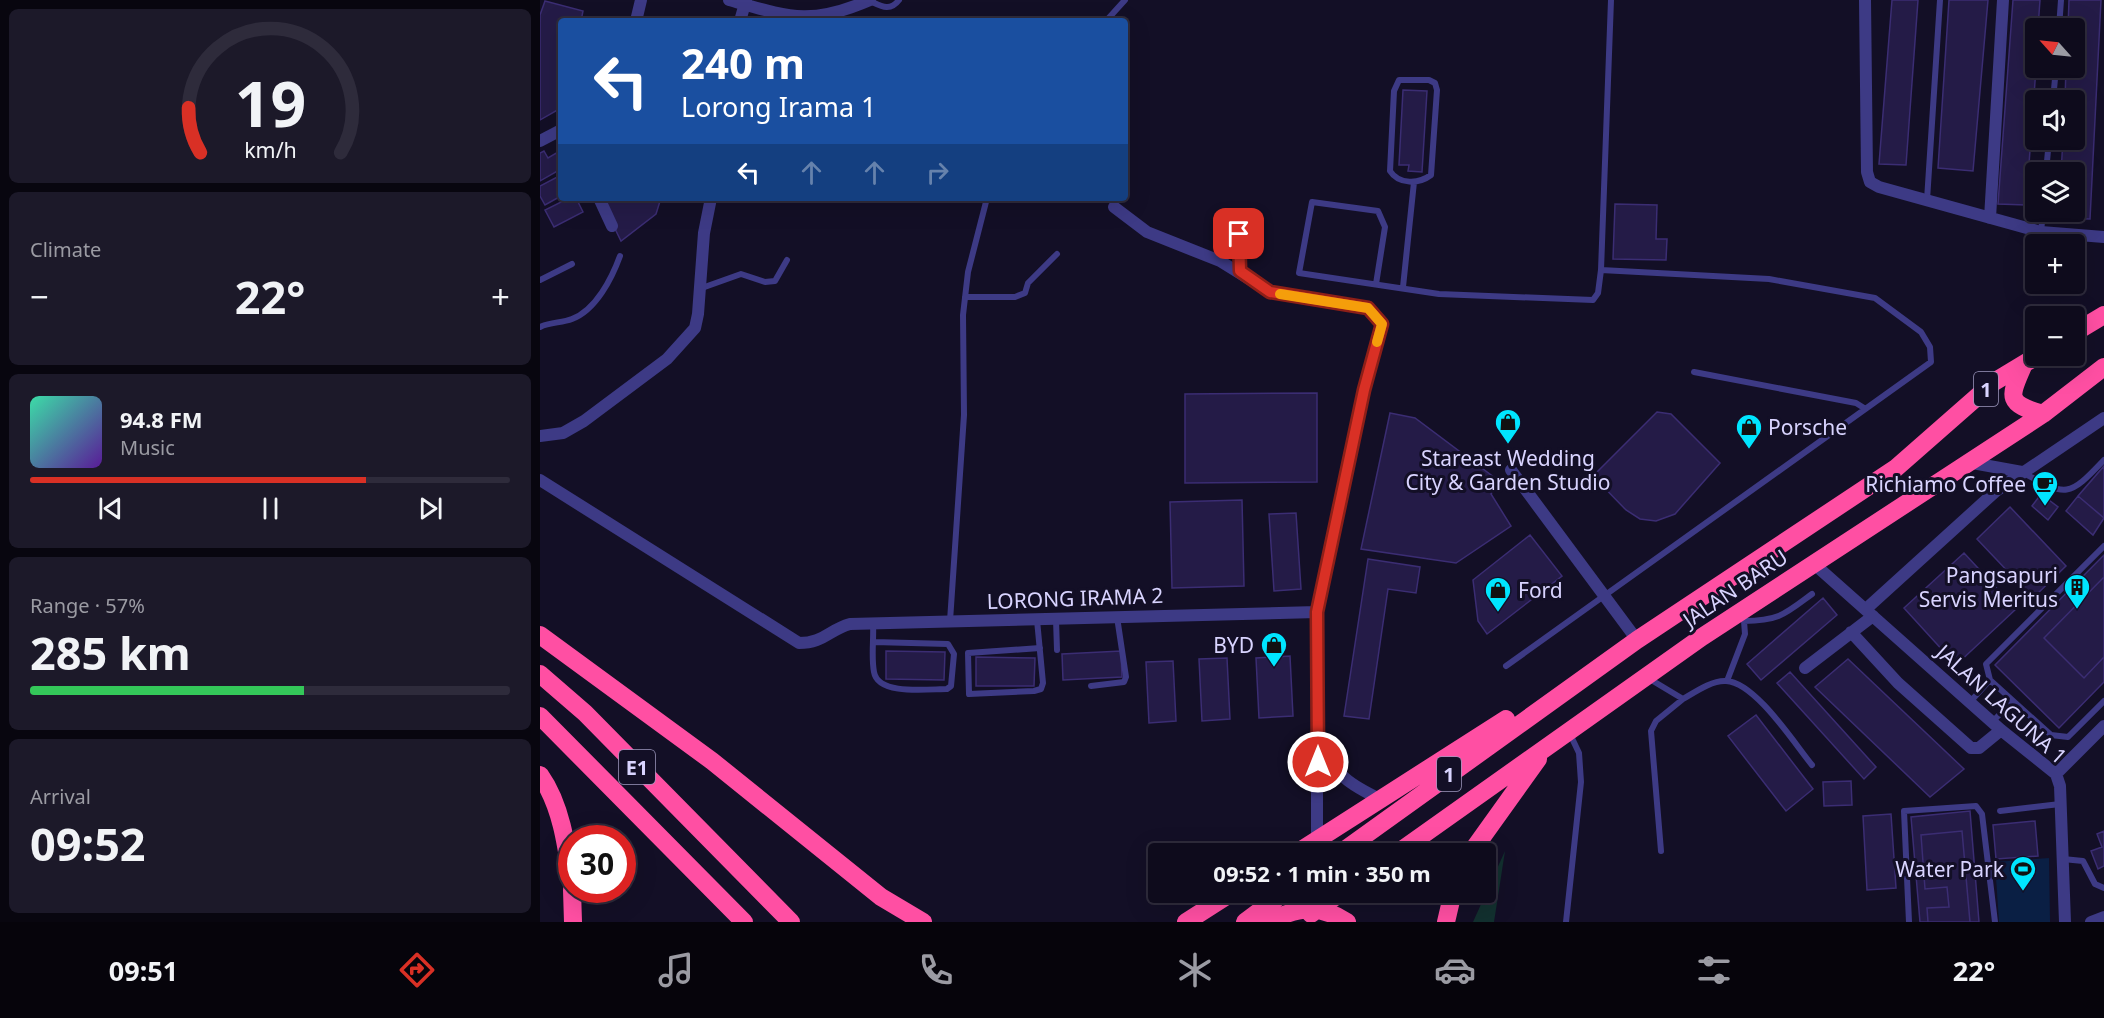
<!DOCTYPE html>
<meta charset="utf-8">
<style>
:root{--surface:#0e0b1c;--page:#1c1929;--text:#f1f3f6;--muted:#9b9ba3;--line:#2e2b3b;--accent:#d93025}
body{margin:0;font-family:"Noto Sans",sans-serif;background:var(--page);color:var(--text);height:100vh;display:flex;flex-direction:column;font-size:22px;white-space:nowrap}
*{box-sizing:border-box;margin:0}
p{font-size:20px;color:var(--muted)}
.icon{flex:none;width:33px;height:33px;fill:none;stroke:currentColor;stroke-width:2;stroke-linecap:round;stroke-linejoin:round}
.map{position:relative;flex:1;overflow:hidden}
.details{display:flex;flex-direction:column;gap:9px;padding:9px;background:#08060f;width:540px}
.details>*{flex:none}
.top-card{position:absolute;left:18px;top:18px;width:570px;height:183px;border-radius:6px;box-shadow:0 6px 24px #0002,0 0 0 2px var(--line);background:#1a4fa0;color:#fff;overflow:hidden}
.needle{width:39px;rotate:297deg}
.tools{position:absolute;left:1485px;top:18px;display:grid;gap:12px}
.tools a{display:grid;place-items:center;width:60px;height:60px;border-radius:6px;background:var(--surface);box-shadow:0 6px 24px #0002,0 0 0 2px var(--line);font-size:30px}
.speed{position:absolute;left:18px;top:825px;display:flex;gap:12px;font-size:30px;font-weight:700;text-align:center}
.speed>*{display:grid;place-content:center;width:78px;height:78px;border-radius:50%;background:var(--surface);box-shadow:0 6px 24px #0002,0 0 0 2px var(--line);line-height:1}
.speed .limit{border:9px solid #d22;background:#fff;color:#111}
.pin{position:absolute;display:grid;place-items:center;width:51px;height:51px;color:#fff;margin:-26px;border-radius:12px;box-shadow:0 3px 9px #0006}
.me{position:absolute;width:66px;margin:-33px;rotate:0deg;stroke-linejoin:round;filter:drop-shadow(0 0 4px #0008)}
.turn{display:flex;align-items:center;gap:21px;height:126px;padding:0 24px;font-size:27px}
.turn .icon{width:78px;height:78px;stroke-width:2.5}
.turn b{display:block;font-size:42px;line-height:51px}
.lanes{display:flex;align-items:center;height:57px;padding:0 24px;background:#0003;justify-content:center;gap:30px;direction:ltr}
.lanes .off{opacity:.35}
.big{font-size:45px;font-weight:700;line-height:1.1}
.details .tile{flex:1;display:flex;flex-direction:column;justify-content:center;gap:9px;min-width:0;padding:0 21px;border-radius:9px;background:var(--page)}
.details .dial{align-items:center;gap:0}
.dial svg{height:156px;overflow:visible;fill:none;stroke:var(--line);stroke-width:7;stroke-linecap:round;text-anchor:middle}
.dial text{fill:var(--text);stroke:none}
.song{display:flex;align-items:center;gap:18px}
.cover{width:72px;height:72px;border-radius:9px;background:linear-gradient(135deg,hsl(160 70% 55%),hsl(270 70% 35%))}
.played{height:6px;border-radius:3px;background:linear-gradient(90deg,var(--accent) 70%,var(--line) 70%)}
.keys{display:flex;justify-content:space-around;direction:ltr}
.heat{display:flex;justify-content:space-between;align-items:center;font-size:33px;direction:ltr}
.charge{height:9px;border-radius:4px;background:linear-gradient(90deg,#34c759 57%,var(--line) 0)}
.trip{position:absolute;left:608px;top:843px;width:348px;height:60px;border-radius:6px;background:var(--surface);box-shadow:0 6px 24px #0002,0 0 0 2px var(--line);font-weight:700;line-height:60px;text-align:center}
.menu{display:flex;height:96px;justify-content:space-around;align-items:center;background:#06040b;color:var(--muted)}
.menu .icon{width:42px;height:42px}
.menu .current{color:var(--accent)}
.menu b{font-size:27px;color:var(--text)}
main{display:flex;flex:1;min-height:0}
.map>svg:first-child{display:block}
.green{fill:#12302f}
.water{fill:#0a1f44}
.building{fill:#241b47;stroke:#3b2d73;stroke-width:1.5}
.lines{fill:none;stroke-linecap:round;stroke-linejoin:round}
.lane{stroke:#3d3a85;stroke-width:6}
.street{stroke:#3d3a85;stroke-width:12}
.highway{stroke:#ff4fa3;stroke-width:18}
.route-casing{stroke:#8d1f18;stroke-width:15}
.route{stroke:#d93025;stroke-width:10}
.slow{stroke:#f59e0b;stroke-width:10}
.labels{text-anchor:middle;dominant-baseline:central;stroke-width:6;stroke-linejoin:round;paint-order:stroke}
.shield{fill:#130f26;stroke:#9e99be;stroke-width:1.5}
.shield-label{font-size:20px;font-weight:bold;fill:#d9d4ff}
.poi-label{font-size:21px;fill:#d9d4ff;stroke:#130f26;text-anchor:end}
.street-label{font-size:21px;fill:#d9d4ff;stroke:#130f26}
</style>
<main>
<section class="details">
<div class="tile dial"><svg viewBox="0 0 100 80">
<path d="M14 69A42 42 0 1 1 86 69"/>
<path d="M14 69A42 42 0 0 1 8 46" stroke="#d93025"/>
<text x="50" y="56" font-size="32" font-weight="700">19</text>
<text x="50" y="72" font-size="11">km/h</text>
</svg></div>
<div class="tile"><p>Climate</p>
<div class="heat"><a>−</a><b class="big">22°</b><a>+</a></div>
</div>
<div class="tile">
<div class="song"><i class="cover"></i><div><b>94.8 FM</b><p>Music</p></div></div>
<div class="played"></div>
<div class="keys"><svg class="icon" aria-label="previous" viewBox="0 0 24 24"><path d="M18 5L8 12l10 7zM5 5v14"/></svg><svg class="icon" aria-label="pause" viewBox="0 0 24 24"><path d="M8 5v14M16 5v14"/></svg><svg class="icon" aria-label="next" viewBox="0 0 24 24"><path d="M6 5l10 7-10 7zM19 5v14"/></svg></div>
</div>
<div class="tile"><p>Range · 57%</p><b class="big">285 km</b><div class="charge"></div></div>
<div class="tile"><p>Arrival</p><b class="big">09:52</b></div>
</section>
<div class="map">
<svg width="1564" height="922" viewBox="0 0 1564 922">
<rect width="100%" height="100%" fill="#130f26"/>
<path class="green" d="M 965,851 L 954,922 L 933,922 Z"/>
<path class="water" d="M 1509,858 L 1510,922 L 1459,922 L 1455,862 Z"/>
<path class="building" d="M 1352,0 L 1378,0 L 1366,165 L 1339,164 Z
M 1409,0 L 1448,0 L 1433,171 L 1398,168 Z
M 1473,0 L 1500,0 L 1498,28 L 1496,28 L 1496,68 L 1486,205 L 1458,204 Z
M 1529,0 L 1561,0 L 1550,219 L 1519,218 L 1519,212 L 1534,212 L 1534,172 L 1521,172 L 1523,140 L 1534,140 L 1534,100 L 1525,100 L 1526,68 L 1534,68 L 1534,28 L 1528,28 Z
M 5,1 L 43,11 L 41,21 L 21,21 L 21,108 L 0,120 L 0,15 Z
M 863,90 L 887,91 L 882,172 L 868,171 L 869,165 L 859,165 Z
M 4,151 L 8,158 L 18,152 L 21,159 L 21,169 L 0,181 L 0,153 Z
M 21,175 L 21,196 L 5,205 L 0,196 L 0,186 Z
M 29,198 L 36,198 L 43,212 L 14,227 L 5,210 Z
M 60,198 L 121,198 L 116,214 L 81,241 Z
M 1075,204 L 1117,205 L 1116,239 L 1127,239 L 1126,260 L 1073,259 Z
M 777,393 L 777,482 L 645,483 L 645,394 Z
M 1117,412 L 1131,414 L 1180,463 L 1135,514 L 1116,521 L 1100,519 L 1086,510 L 1053,476 Z
M 850,413 L 875,418 L 959,481 L 951,494 L 971,526 L 916,563 L 821,549 Z
M 1564,466 L 1564,518 L 1538,496 Z
M 1501,494 L 1518,507 L 1508,520 L 1492,506 Z
M 1538,496 L 1564,518 L 1553,535 L 1526,511 Z
M 702,500 L 704,586 L 632,588 L 630,502 Z
M 1470,507 L 1526,566 L 1493,598 L 1437,539 Z
M 756,513 L 761,589 L 734,591 L 729,514 Z
M 990,535 L 1022,576 L 947,634 L 938,621 L 933,580 Z
M 1424,553 L 1476,609 L 1416,665 L 1364,608 Z
M 1564,555 L 1564,682 L 1519,728 L 1455,665 Z
M 828,559 L 880,567 L 876,593 L 848,589 L 829,719 L 804,716 Z
M 1564,577 L 1564,657 L 1544,678 L 1504,638 Z
M 1283,598 L 1297,615 L 1221,680 L 1207,664 Z
M 346,651 L 405,652 L 404,680 L 346,679 Z
M 581,651 L 582,677 L 523,680 L 522,654 Z
M 750,656 L 753,716 L 719,718 L 716,658 Z
M 436,657 L 495,658 L 494,686 L 436,686 Z
M 687,658 L 690,719 L 662,721 L 659,659 Z
M 1308,659 L 1424,769 L 1390,797 L 1275,687 Z
M 633,661 L 636,721 L 609,723 L 606,662 Z
M 1250,672 L 1336,767 L 1324,779 L 1237,683 Z
M 1216,715 L 1273,789 L 1246,811 L 1188,736 Z
M 1311,781 L 1312,805 L 1284,806 L 1283,782 Z
M 1430,811 L 1439,922 L 1380,922 L 1371,817 Z
M 1351,814 L 1356,888 L 1327,890 L 1323,816 Z
M 1495,821 L 1498,856 L 1456,859 L 1453,825 Z
M 1422,831 L 1430,922 L 1388,922 L 1387,908 L 1409,907 L 1407,887 L 1385,889 L 1381,835 Z
M 1564,831 L 1564,866 L 1558,869 L 1551,851 L 1562,847 L 1557,834 Z"/>
<g class="lines">
<path class="lane" d="M 330,1 C 341,6 350,12 359,0
M 566,21 L 585,0
M 1519,28 L 1521,0
M 859,80 L 889,80 L 895,83 L 897,90 L 891,175 C 879,184 859,185 850,171 L 854,91 Z
M 1513,100 L 1516,68
M 1506,172 L 1509,140
M 1387,200 L 1400,0
M 699,216 L 700,271
M 1501,232 L 1503,212
M 0,280 L 32,264
M 836,284 L 845,227 L 838,211 L 772,202 L 759,273 L 899,294 L 1053,300 L 1058,293 L 1061,270 L 1071,0
M 863,287 L 874,182
M 159,289 L 201,274 L 225,282 L 235,281 L 247,260
M 425,297 L 475,297 L 485,293 L 488,283 L 517,254
M 0,327 C 10,322 22,323 32,319 C 56,310 72,278 80,256
M 1154,372 L 1316,403 L 1324,408
M 1482,472 C 1527,497 1528,498 1564,460
M 1564,546 L 1446,664 L 1450,680 L 1511,735 L 1528,737 L 1564,701
M 1203,613 L 1204,621 C 1239,621 1245,614 1272,594
M 516,619 L 517,650
M 497,620 L 503,683 L 501,689 L 494,691 L 429,694 L 428,653 L 500,648
M 410,621 L 424,415 L 423,315 L 428,272 L 447,198
M 333,624 C 334,639 331,656 334,672 C 338,696 389,689 407,689 L 411,686 L 414,654 L 408,644 L 334,642
M 966,666 L 1391,362 L 1390,347 L 1381,332 L 1335,298 L 1229,279 L 1061,270
M 1108,678 L 1143,699 C 1155,692 1172,680 1186,681 C 1215,682 1254,743 1272,765
M 1187,681 L 1205,634 L 1204,621
M 551,686 L 584,682 L 586,677 L 577,617
M 1430,702 L 1450,680
M 1452,722 L 1473,701
M 1460,811 L 1520,804
M 1121,851 L 1111,731 L 1116,721 L 1143,699
M 1523,859 L 1543,861 L 1555,884 L 1564,888
M 1026,922 L 1041,782 L 1039,753 L 1030,734
M 1369,922 L 1364,811 L 1436,806 L 1442,814 L 1455,922"/>
<path class="street" d="M 189,0 C 249,17 270,26 330,0
M 1325,0 L 1327,172 L 1330,182 L 1339,187 L 1501,232 L 1564,237
M 96,21 L 101,0
M 200,21 L 206,0
M 0,141 L 21,130
M 59,198 L 72,226
M 574,207 L 607,232 L 680,261 L 730,292 L 828,308 L 842,324 L 824,390 L 777,612 L 777,840
M 1450,218 L 1463,0
M 0,436 L 23,433 L 44,421 L 127,359 L 155,328 L 158,314 L 164,233 L 171,198
M 1427,462 L 1482,472
M 971,470 L 1097,640
M 0,480 L 259,643 C 283,643 289,630 310,624 L 777,612
M 1273,563 L 1461,730 L 1516,774 L 1520,786 L 1525,922
M 1326,609 L 1456,491 L 1564,418
M 1311,632 L 1358,683 L 1431,748 L 1439,748 L 1461,730
M 1265,668 L 1333,616
M 778,743 C 801,777 804,782 842,800
M 1516,774 L 1564,726
M 1551,922 L 1564,917"/>
<path class="highway" d="M 1534,333 L 1564,315
M 1484,364 C 1470,396 1464,403 1503,414
M 0,635 L 172,761 L 341,897 L 383,922
M 0,674 L 45,713 L 251,922
M 0,716 L 204,922
M 0,775 C 22,806 27,849 32,885
M 755,854 L 966,719
M 799,854 L 1097,640 L 1356,468 L 1454,382 L 1497,356
M 856,854 L 1162,637 L 1503,414 L 1564,367
M 930,854 L 998,759
M 32,890 L 33,922
M 771,914 L 802,892
M 646,922 L 693,892
M 705,922 L 745,892
M 728,922 C 757,907 779,904 807,922
M 906,922 L 913,892"/>
</g>
<g class="lines">
<g class="route-casing">
<path id="route" d="M 699,234 L 700,271 L 730,292 L 828,308 L 842,324 L 824,390 L 777,612 L 778,762"/>
</g>
<use href="#route" class="route"/>
<path class="slow" d="M 740,294 L 828,308 L 842,324 L 837,342"/>
</g>
<defs>
<g id="shop-pin" transform="scale(1.35)"><path d="M0 17L-7.5 6A9.5 9.5 0 1 1 7.5 6Z" fill="#00e5ff" stroke="#130f26"/><path d="M-5-2.5h2.3a2.7 3.5 0 0 1 5.4 0H5L5.5 6h-11ZM-1.5-2.5h3a1.5 2.3 0 0 0-3 0Z" fill="#111"/></g>
<g id="cafe-pin" transform="scale(1.35)"><path d="M0 17L-7.5 6A9.5 9.5 0 1 1 7.5 6Z" fill="#00e5ff" stroke="#130f26"/><path d="M-5.5-4.5H6V0H3Q3 3.5 0 3.5H-2.5Q-5.5 3.5-5.5 0ZM3-3.2v2h1.7v-2ZM-6 4.5H4V6H-6Z" fill="#111"/></g>
<g id="building-pin" transform="scale(1.35)"><path d="M0 17L-7.5 6A9.5 9.5 0 1 1 7.5 6Z" fill="#00e5ff" stroke="#130f26"/><path d="M-4-6H4V6H1V3H-1V6H-4ZM-2.5-4.3h1.7v1.8h-1.7ZM.8-4.3h1.7v1.8H.8ZM-2.5-1h1.7V.8h-1.7ZM.8-1h1.7V.8H.8Z" fill="#111"/></g>
<g id="stadium-pin" transform="scale(1.35)"><path d="M0 17L-7.5 6A9.5 9.5 0 1 1 7.5 6Z" fill="#00e5ff" stroke="#130f26"/><path d="M0-5a6.5 5 0 1 0 0 10a6.5 5 0 1 0 0-10ZM-3.5-1.8h7v3.6h-7Z" fill="#111"/></g>
</defs>
<g fill-rule="evenodd">
<use href="#shop-pin" x="968" y="422"/>
<use href="#shop-pin" x="1209" y="427"/>
<use href="#cafe-pin" x="1505" y="484"/>
<use href="#building-pin" x="1537" y="587"/>
<use href="#shop-pin" x="958" y="590"/>
<use href="#shop-pin" x="734" y="645"/>
<use href="#stadium-pin" x="1483" y="869"/>
</g>
<g class="labels">
<g class="shield">
<rect x="1434" y="372" width="24" height="34" rx="4.5"/>
<rect x="79" y="750" width="36" height="34" rx="4.5"/>
<rect x="897" y="757" width="24" height="34" rx="4.5"/>
</g>
<g class="shield-label">
<text x="1446" y="389">1</text>
<text x="97" y="767">E1</text>
<text x="909" y="774">1</text>
</g>
<g class="poi-label">
<text x="1228" y="427" text-anchor="start">Porsche</text>
<text x="968" y="458" text-anchor="middle">Stareast Wedding<tspan x="968" dy="24">City &amp; Garden Studio</tspan></text>
<text x="1486" y="484">Richiamo Coffee</text>
<text x="1518" y="575">Pangsapuri<tspan x="1518" dy="24">Servis Meritus</tspan></text>
<text x="978" y="590" text-anchor="start">Ford</text>
<text x="714" y="645">BYD</text>
<text x="1464" y="869">Water Park</text>
</g>
<g class="street-label">
<text transform="translate(1195 588) rotate(-34)">JALAN BARU</text>
<text transform="translate(535 598) rotate(-2)">LORONG IRAMA 2</text>
<text transform="translate(1462 704) rotate(42)">JALAN LAGUNA 1</text>
</g>
</g>
</svg>
<div class="tools">
<a><svg class="needle" viewBox="-14 -14 28 28"><path d="M0-13l5 13h-10z" fill="#e53935"/><path d="M0 13l5-13h-10z" fill="#9b9ba3"/></svg></a>
<a><svg class="icon" aria-label="sound" viewBox="0 0 24 24"><path d="M4 9h4l5-4v14l-5-4H4zM17 9q2 3 0 6"/></svg></a>
<a><svg class="icon" aria-label="layers" viewBox="0 0 24 24"><path d="M12 4l9 5-9 5-9-5zM3 14l9 5 9-5"/></svg></a>
<a>+</a>
<a>−</a>
</div>
<div class="speed"><div class="limit">30</div></div>
<div class="pin" style="left:699px;top:234px;background:#d93025"><svg class="icon" aria-label="arrive" viewBox="0 0 24 24"><path d="M6 21V4h12l-3 4 3 4H6"/></svg></div>
<svg class="me" style="left:778px;top:762px" viewBox="-20 -20 40 40"><circle r="17" fill="#d93025" stroke="#fff" stroke-width="3"/><path d="M0-11L8 9 0 5-8 9z" fill="#fff"/></svg>
<div class="trip">09:52 · 1 min · 350 m</div>
<div class="top-card">
<div class="turn"><svg class="icon" aria-label="left" viewBox="0 0 24 24"><path d="M17 20v-9H6M10 6l-5 5 5 5"/></svg><div><b>240 m</b>Lorong Irama 1</div></div>
<div class="lanes"><svg class="icon" aria-label="left" viewBox="0 0 24 24"><path d="M17 20v-9H6M10 6l-5 5 5 5"/></svg><svg class="icon off" aria-label="ahead" viewBox="0 0 24 24"><path d="M12 20V5M6 11l6-6 6 6"/></svg><svg class="icon off" aria-label="ahead" viewBox="0 0 24 24"><path d="M12 20V5M6 11l6-6 6 6"/></svg><svg class="icon off" aria-label="right" viewBox="0 0 24 24"><path d="M7 20v-9h11M14 6l5 5-5 5"/></svg></div>
</div>
</div>
</main>
<nav class="menu">
<b>09:51</b>
<svg class="icon current" aria-label="directions" viewBox="0 0 24 24"><path d="M12 3l9 9-9 9-9-9zM9 14v-3h6M13 9l2 2-2 2"/></svg>
<svg class="icon" aria-label="music" viewBox="0 0 24 24"><path d="M9 18V5l10-2v13"/><circle cx="6" cy="18" r="3"/><circle cx="16" cy="16" r="3"/></svg>
<svg class="icon" aria-label="phone" viewBox="0 0 24 24"><path d="M5 4h4l2 5-3 2q2 4 5 5l2-3 5 2v4C11 20 4 13 5 4z"/></svg>
<svg class="icon" aria-label="climate" viewBox="0 0 24 24"><path d="M12 3v18M4 7l16 10M4 17L20 7"/></svg>
<svg class="icon" aria-label="car" viewBox="0 0 24 24"><path d="M5 17H2v-5l4-1 3-4h7l3 4 3 1v5h-3M9 17h6M6 11h13"/><circle cx="7" cy="17" r="2"/><circle cx="17" cy="17" r="2"/></svg>
<svg class="icon" aria-label="filters" viewBox="0 0 24 24"><path d="M4 7h16M4 17h16"/><circle cx="9" cy="7" r="2"/><circle cx="15" cy="17" r="2"/></svg>
<b>22°</b>
</nav>
